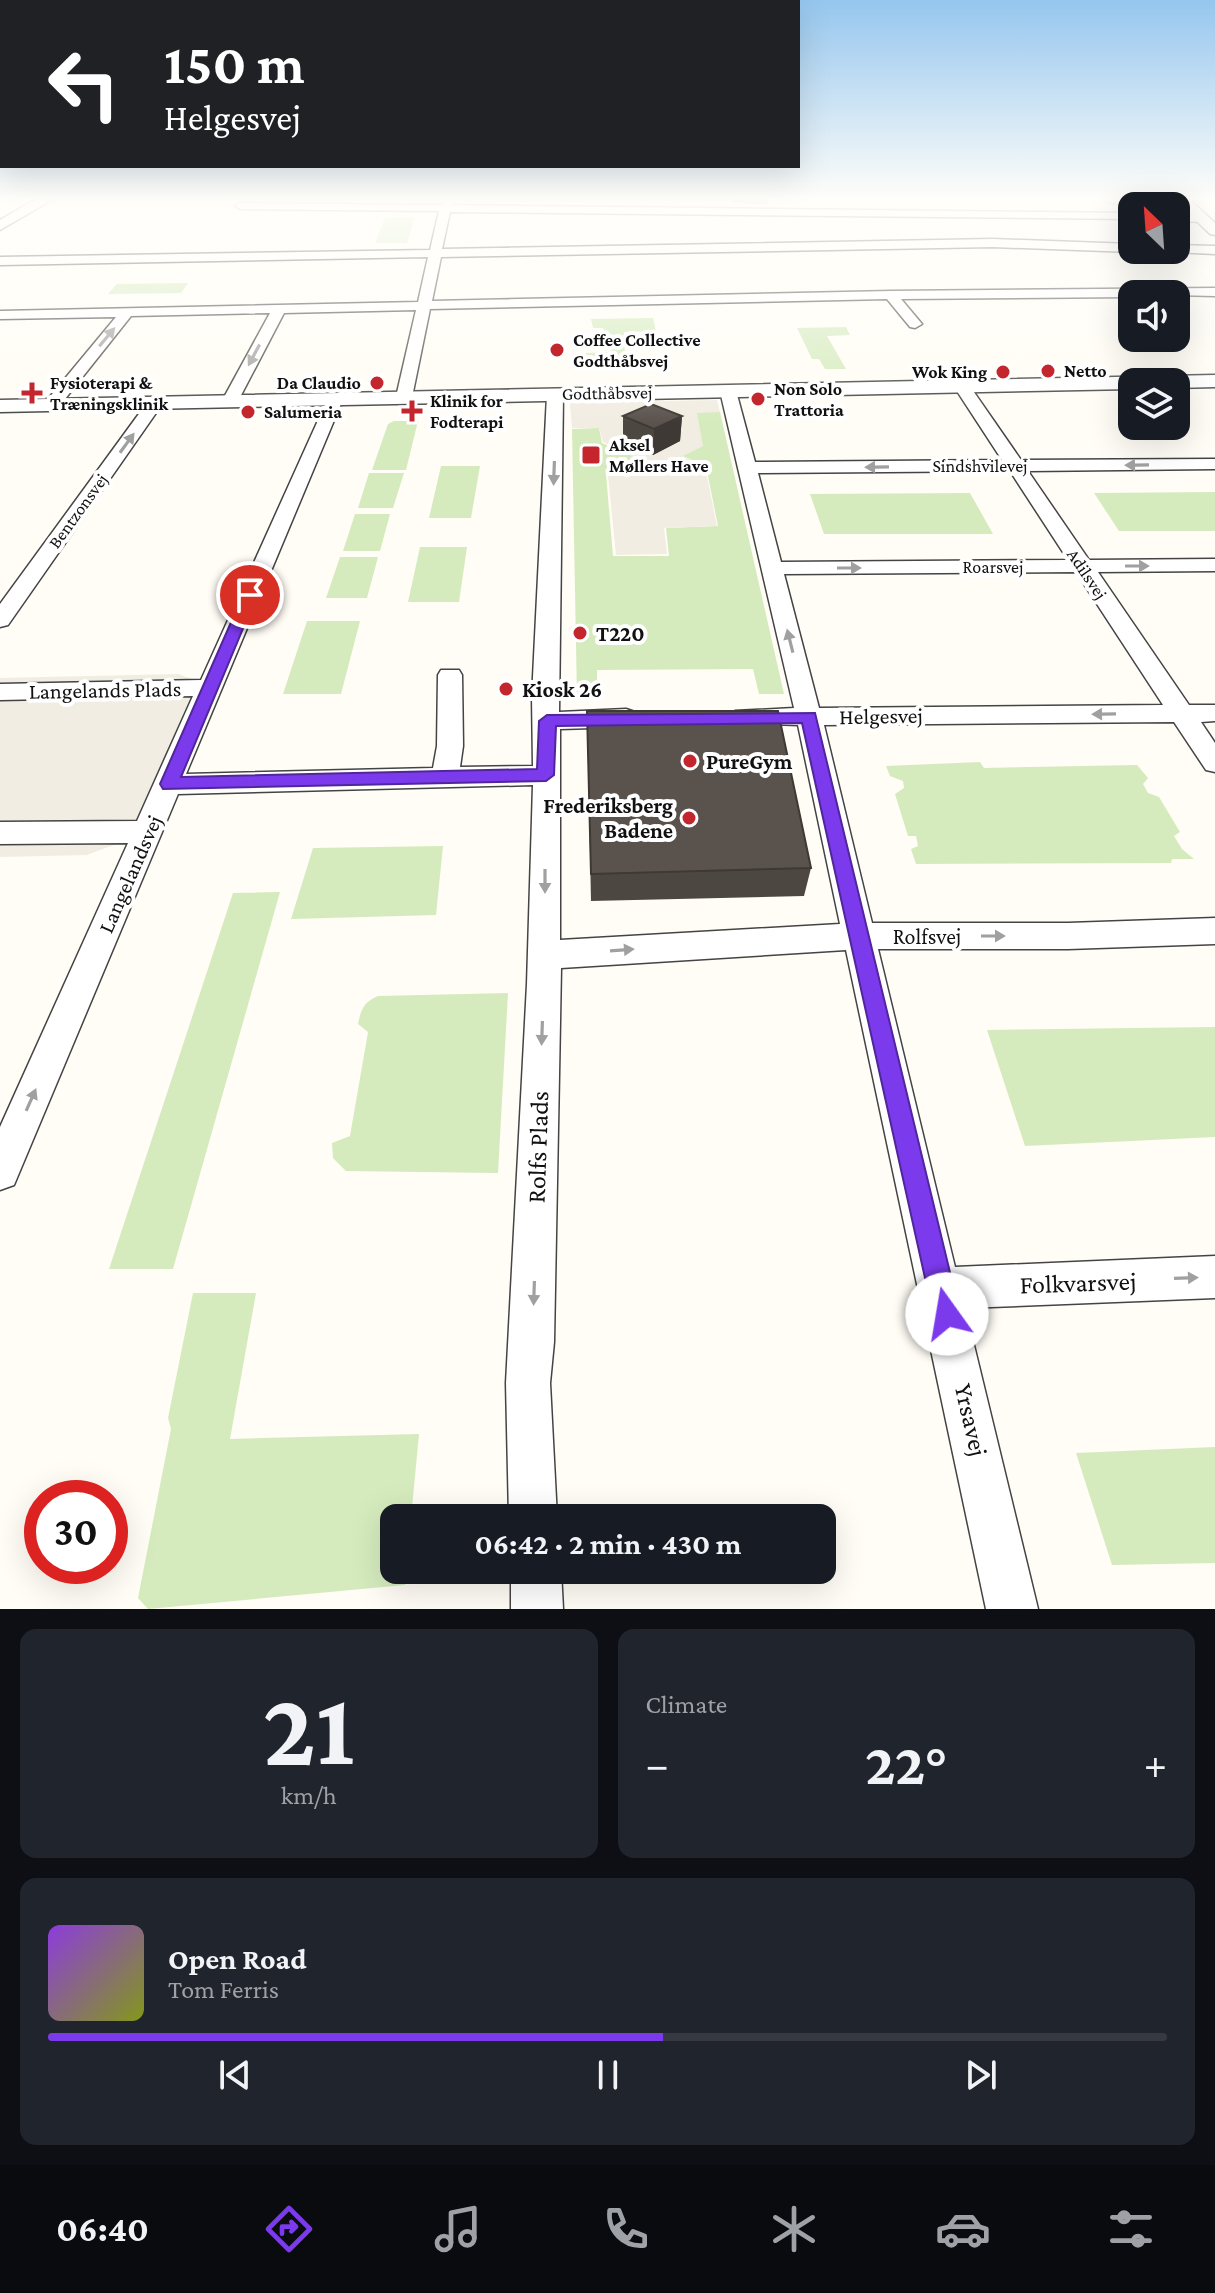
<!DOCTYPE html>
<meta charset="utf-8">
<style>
:root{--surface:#171b24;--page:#20242c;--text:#f1f3f6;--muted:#9ea1a6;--line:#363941;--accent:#7c3aed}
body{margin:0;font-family:"Crimson Pro",serif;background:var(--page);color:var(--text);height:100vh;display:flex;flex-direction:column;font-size:30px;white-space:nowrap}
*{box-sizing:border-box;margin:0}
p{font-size:26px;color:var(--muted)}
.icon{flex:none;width:44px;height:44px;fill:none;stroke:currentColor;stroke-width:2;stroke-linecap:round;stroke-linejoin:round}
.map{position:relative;height:1609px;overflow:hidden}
.details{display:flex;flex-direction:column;gap:20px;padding:20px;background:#0d0f14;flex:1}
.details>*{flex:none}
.top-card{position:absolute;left:0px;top:0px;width:800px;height:168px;box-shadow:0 8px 32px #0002;background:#202124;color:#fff;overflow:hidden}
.needle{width:52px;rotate:335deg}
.buttons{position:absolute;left:1118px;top:192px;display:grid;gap:16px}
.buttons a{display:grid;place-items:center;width:72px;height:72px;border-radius:16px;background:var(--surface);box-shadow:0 8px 32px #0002;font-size:40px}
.speed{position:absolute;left:24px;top:1480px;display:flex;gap:16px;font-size:40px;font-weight:700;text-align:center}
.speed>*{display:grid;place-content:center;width:104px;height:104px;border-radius:50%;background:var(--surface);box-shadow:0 8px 32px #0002;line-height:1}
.speed .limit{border:12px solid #d22;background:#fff;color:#111}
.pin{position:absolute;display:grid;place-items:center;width:68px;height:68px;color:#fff;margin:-34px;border:4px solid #fff;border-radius:50%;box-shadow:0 2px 8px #0007}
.me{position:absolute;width:88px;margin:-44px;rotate:347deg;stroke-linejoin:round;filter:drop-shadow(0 0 6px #0008)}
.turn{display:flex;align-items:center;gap:28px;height:168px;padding:0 32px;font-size:36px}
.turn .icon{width:104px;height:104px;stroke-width:2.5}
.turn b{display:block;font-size:56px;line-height:68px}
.big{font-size:60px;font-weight:700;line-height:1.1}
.details .tile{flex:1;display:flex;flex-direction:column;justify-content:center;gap:12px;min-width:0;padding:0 28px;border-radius:16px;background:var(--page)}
.details .dial{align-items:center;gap:0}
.dial b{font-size:104px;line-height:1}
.song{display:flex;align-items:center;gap:24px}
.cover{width:96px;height:96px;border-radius:12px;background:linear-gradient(135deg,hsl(270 70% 55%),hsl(70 70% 35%))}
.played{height:8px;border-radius:4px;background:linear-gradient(90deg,var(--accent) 55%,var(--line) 55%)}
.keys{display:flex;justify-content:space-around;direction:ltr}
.heat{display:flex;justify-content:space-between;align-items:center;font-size:44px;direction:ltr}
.details .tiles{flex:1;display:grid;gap:20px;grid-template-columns:1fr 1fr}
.tile:last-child{grid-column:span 2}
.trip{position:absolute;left:380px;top:1504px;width:456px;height:80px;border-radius:16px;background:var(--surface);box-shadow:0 8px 32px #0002;font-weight:700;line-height:80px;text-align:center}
.dock{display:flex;height:128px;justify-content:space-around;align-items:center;background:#090b0e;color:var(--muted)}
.dock .icon{width:56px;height:56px}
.dock .active{color:var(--accent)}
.dock b{font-size:36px;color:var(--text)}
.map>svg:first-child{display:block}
.green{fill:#d5ebbd}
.plaza{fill:#f1ede2}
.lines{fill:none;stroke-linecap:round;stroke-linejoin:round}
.minor-casing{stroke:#444;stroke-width:3}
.tertiary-casing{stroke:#444;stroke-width:3}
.minor{fill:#fff;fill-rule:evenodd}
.tertiary{fill:#fff;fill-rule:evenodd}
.wall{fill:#4d4742}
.shaded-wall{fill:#3f3936}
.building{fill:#5a524d;stroke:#3f3936;stroke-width:2}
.oneway{fill:#a0a0a0}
.route{fill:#7c3aed;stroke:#51269a;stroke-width:2}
.poi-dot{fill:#c4262e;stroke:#fff;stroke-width:3}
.labels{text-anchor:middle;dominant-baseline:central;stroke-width:8;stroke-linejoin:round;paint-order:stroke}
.far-poi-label{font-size:18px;font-weight:bold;fill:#111;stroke:#fff;text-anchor:start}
.far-street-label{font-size:18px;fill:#111;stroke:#fff}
.poi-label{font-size:22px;font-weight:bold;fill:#111;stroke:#fff;text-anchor:start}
.street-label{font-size:22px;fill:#111;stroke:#fff}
.near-street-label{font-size:26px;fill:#111;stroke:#fff}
</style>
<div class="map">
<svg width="1215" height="1609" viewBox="0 0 1215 1609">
<rect width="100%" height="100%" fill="#fffdf5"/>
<path class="green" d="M 415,217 L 407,243 L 375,243 L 385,218 Z
M 188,283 L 181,293 L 108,294 L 117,284 Z
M 653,318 L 656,331 L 624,332 L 625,357 L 586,357 L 586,353 L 611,352 L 610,333 L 605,333 L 603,328 L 593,328 L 591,319 Z
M 846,327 L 850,335 L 827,336 L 846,369 L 825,369 L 819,359 L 812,359 L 797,328 Z
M 697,412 L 720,412 L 784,694 L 759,694 L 753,669 L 597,670 L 597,698 L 577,698 L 572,429 L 599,428 L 602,443 L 638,458 L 606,474 L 613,556 L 669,556 L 666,528 L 718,526 L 706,466 L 682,456 Z
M 394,421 L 418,421 L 406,470 L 372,470 L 388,424 Z
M 441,466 L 480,466 L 471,518 L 429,518 Z
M 369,473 L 404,473 L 393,508 L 358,508 Z
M 1215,492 L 1215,531 L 1119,531 L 1094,493 Z
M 970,493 L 993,534 L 824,534 L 810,494 Z
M 355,514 L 390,514 L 380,551 L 343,551 Z
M 420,547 L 467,547 L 459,602 L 408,602 Z
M 340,557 L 378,557 L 367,598 L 326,598 Z
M 307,621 L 360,621 L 341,694 L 283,694 Z
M 980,762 L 984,768 L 1137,765 L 1148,778 L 1143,784 L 1148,793 L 1159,797 L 1180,832 L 1174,836 L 1182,849 L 1194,859 L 1172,859 L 1171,863 L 916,864 L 911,849 L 918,846 L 916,836 L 908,836 L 895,794 L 904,788 L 903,781 L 890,776 L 886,766 Z
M 443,846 L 436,915 L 291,919 L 313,848 Z
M 280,892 L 173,1269 L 109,1269 L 233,893 Z
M 508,993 L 498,1173 L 346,1171 L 333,1158 L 332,1143 L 350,1136 L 368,1032 L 358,1024 C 361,1009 364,1002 378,996 Z
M 1215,1027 L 1215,1137 L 1025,1146 L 987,1030 Z
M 193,1293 L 256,1293 L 230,1439 L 419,1434 L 411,1518 L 394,1518 L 394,1570 L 406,1570 L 405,1585 L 148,1609 L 138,1598 L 171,1429 L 168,1418 Z
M 1215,1447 L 1215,1563 L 1112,1565 L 1076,1453 Z"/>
<path class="plaza" d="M 717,400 L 720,412 L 697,413 L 703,446 L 683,456 L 705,466 L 717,526 L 664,528 L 667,554 L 616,555 L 608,475 L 639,459 L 603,442 L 599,428 L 572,428 L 570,403 Z
M 179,674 L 198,682 L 135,837 L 87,855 L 0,857 L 0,678 Z"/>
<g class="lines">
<g class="minor-casing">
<path id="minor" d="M 447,198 L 457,198 L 452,205 L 1132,213 L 1132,219 L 450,212 L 442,249 L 993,239 L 1132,244 L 1132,250 L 1137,250 L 1132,252 L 993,247 L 441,257 L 432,301 L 891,291 L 1215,288 L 1215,296 L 1132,294 L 1132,297 L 901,299 L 922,324 L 915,328 L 910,327 L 887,299 L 430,309 L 412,397 L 404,402 L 396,397 L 416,310 L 284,313 L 238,401 L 230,406 L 222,401 L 270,313 L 131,316 L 57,409 L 51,410 L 43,405 L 116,317 L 0,319 L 0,311 L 418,302 L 428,257 L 0,265 L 0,257 L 430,250 L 439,211 L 240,209 L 235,206 L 240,203 L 442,205 Z
M 1108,198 L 1167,203 L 1172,206 L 1112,203 L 1108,202 Z
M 1176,215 L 1202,216 L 1208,219 L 1202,222 L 1176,221 Z
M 1176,245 L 1215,246 L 1215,254 L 1172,252 L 1176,250 Z
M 961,380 L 967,382 L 1021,460 L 1215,459 L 1215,469 L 1028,471 L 1089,560 L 1215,559 L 1215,571 L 1098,572 L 1189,705 L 1215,705 L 1215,721 L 1201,722 L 1215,743 L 1215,772 L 1206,770 L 1174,722 L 824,725 L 872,923 L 1068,923 L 1215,918 L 1215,944 L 1068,949 L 878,949 L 955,1267 L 1215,1256 L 1215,1298 L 965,1308 L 1038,1609 L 986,1609 L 846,950 L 561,968 L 554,1342 L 550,1383 L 557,1518 L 509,1518 L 506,1383 L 527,984 L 533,785 L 178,794 L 14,1185 L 0,1190 L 0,1127 L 128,843 L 0,844 L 0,822 L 137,821 L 193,696 L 0,700 L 0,684 L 201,680 L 329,396 L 341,396 L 343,399 L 186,774 L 433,768 L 437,746 L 438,675 L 441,670 L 459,670 L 462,675 L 463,746 L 460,767 L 533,766 L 532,697 L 547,395 L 555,390 L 561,392 L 563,395 L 559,712 L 626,709 L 635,712 L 639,718 L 635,724 L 626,727 L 560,729 L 560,940 L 840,924 L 798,725 L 735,723 L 731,717 L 735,711 L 794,708 L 720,391 L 728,386 L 736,391 L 755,462 L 1002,460 L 953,385 ZM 1010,471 L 1068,560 L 781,562 L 758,473 ZM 1076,572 L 1163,705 L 819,708 L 784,574 Z
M 155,398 L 163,403 L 8,625 L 0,627 L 0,604 L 149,400 Z
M 511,1570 L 561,1570 L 563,1609 L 511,1609 Z"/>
</g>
<g class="tertiary-casing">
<path id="tertiary" d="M 38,198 L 55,198 L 0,230 L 0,220 Z
M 1173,198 L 1188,198 L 1215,223 L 1215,235 L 1210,234 Z
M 1215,375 L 1215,387 L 1176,388 L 1176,382 L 1132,382 L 1132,389 L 0,412 L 0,400 Z"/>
</g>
<use href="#minor" class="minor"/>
<use href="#tertiary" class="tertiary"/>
</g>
<path class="wall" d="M 733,198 L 769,198 L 768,204 L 733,203 Z
M 623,416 L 682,416 L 680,441 L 653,455 L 623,441 Z
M 587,711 L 811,868 L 804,896 L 591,901 Z"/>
<path class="shaded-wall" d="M 682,416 L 680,441 L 653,455 L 654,429 Z"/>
<path class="building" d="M 651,404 L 682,416 L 654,429 L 623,416 Z
M 587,711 L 778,711 L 811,868 L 591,874 Z"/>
<defs><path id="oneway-solid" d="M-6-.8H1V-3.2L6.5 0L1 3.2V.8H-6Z" transform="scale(2)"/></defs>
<g class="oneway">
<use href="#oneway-solid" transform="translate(107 337) rotate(-50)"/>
<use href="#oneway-solid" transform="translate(254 355) rotate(118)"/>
<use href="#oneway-solid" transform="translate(127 443) rotate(-54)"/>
<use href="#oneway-solid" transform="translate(1137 465) rotate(179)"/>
<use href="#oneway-solid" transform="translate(877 467) rotate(179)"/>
<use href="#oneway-solid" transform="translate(554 473) rotate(92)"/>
<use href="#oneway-solid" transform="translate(1137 566)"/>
<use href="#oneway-solid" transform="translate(849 568)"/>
<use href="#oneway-solid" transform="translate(790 641) rotate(-104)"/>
<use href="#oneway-solid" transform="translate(1104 714) rotate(179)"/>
<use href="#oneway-solid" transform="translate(545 881) rotate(90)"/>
<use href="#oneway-solid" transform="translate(993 936)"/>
<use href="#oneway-solid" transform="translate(622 950) rotate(-4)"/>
<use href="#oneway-solid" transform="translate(542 1033) rotate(92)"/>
<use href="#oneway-solid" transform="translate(31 1100) rotate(-66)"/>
<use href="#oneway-solid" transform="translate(1186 1278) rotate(-2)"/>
<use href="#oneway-solid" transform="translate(534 1293) rotate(92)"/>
</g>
<linearGradient id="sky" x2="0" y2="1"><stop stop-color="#95c6ee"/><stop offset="0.47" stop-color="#fffefa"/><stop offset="1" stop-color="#fffefa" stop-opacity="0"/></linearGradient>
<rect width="1215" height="423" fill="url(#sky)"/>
<path class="route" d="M 250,591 L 257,595 L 181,777 L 537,769 L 539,721 L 547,715 L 815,713 L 960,1314 L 956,1324 L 947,1328 L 937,1324 L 933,1314 L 802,723 L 556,726 L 554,775 L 546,781 L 163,789 L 160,784 L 243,595 Z"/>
<g class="poi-dot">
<circle cx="557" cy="350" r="8"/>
<circle cx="1048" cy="371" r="8"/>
<circle cx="1003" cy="372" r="8"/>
<circle cx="377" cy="383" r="8"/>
<path d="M28 381h8v8h8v8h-8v8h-8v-8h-8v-8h8z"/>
<circle cx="758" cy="399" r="8"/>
<path d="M408 399h8v8h8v8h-8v8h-8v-8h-8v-8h8z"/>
<circle cx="248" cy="412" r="8"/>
<rect x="581" y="445" width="20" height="20" rx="4"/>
<circle cx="580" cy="633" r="8"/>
<circle cx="506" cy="689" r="8"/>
<circle cx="690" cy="761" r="8"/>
<circle cx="689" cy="818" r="8"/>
</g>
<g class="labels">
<g class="far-poi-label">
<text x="573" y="340">Coffee Collective<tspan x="573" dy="21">Godthåbsvej</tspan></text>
<text x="1064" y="371">Netto</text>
<text x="987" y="372" text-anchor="end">Wok King</text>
<text x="50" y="383">Fysioterapi &amp;<tspan x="50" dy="21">Træningsklinik</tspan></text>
<text x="361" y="383" text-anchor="end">Da Claudio</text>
<text x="774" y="389">Non Solo<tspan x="774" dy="21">Trattoria</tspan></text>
<text x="430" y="401">Klinik for<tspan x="430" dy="21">Fodterapi</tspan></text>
<text x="264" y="412">Salumeria</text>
<text x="609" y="445">Aksel<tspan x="609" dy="21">Møllers Have</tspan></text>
</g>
<g class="far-street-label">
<text transform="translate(607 393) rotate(-1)">Godthåbsvej</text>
<text x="980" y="466">Sindshvilevej</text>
<text transform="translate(78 511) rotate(-54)">Bentzonsvej</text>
<text x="993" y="567">Roarsvej</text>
<text transform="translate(1087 574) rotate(56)">Adilsvej</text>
</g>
<g class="poi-label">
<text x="596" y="633">T220</text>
<text x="522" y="689">Kiosk 26</text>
<text x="706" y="761">PureGym</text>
<text x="673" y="805" text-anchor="end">Frederiksberg<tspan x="673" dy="25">Badene</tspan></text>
</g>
<g class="street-label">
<text transform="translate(105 690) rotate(-1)">Langelands Plads</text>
<text transform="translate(881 716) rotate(-1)">Helgesvej</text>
<text transform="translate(130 874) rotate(-66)">Langelandsvej</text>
<text x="927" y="936">Rolfsvej</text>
</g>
<g class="near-street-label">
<text transform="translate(538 1147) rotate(-88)">Rolfs Plads</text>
<text transform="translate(1078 1283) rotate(-2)">Folkvarsvej</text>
<text transform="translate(971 1420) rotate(77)">Yrsavej</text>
</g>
</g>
</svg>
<div class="buttons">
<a><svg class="needle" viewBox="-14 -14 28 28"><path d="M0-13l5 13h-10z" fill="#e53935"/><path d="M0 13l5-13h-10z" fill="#9ea1a6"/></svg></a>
<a><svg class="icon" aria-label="sound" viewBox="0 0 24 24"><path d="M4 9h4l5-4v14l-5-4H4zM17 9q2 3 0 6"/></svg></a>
<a><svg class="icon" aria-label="layers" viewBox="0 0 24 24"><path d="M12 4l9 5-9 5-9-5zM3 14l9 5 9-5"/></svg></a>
</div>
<div class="speed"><div class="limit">30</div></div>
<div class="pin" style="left:250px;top:595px;background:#d93025"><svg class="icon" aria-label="arrive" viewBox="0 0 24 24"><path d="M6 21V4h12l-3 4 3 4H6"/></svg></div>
<svg class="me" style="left:947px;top:1314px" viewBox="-20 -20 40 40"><circle r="19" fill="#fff"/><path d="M0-13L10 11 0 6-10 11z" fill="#7c3aed"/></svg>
<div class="trip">06:42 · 2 min · 430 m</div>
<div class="top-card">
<div class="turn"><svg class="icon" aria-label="left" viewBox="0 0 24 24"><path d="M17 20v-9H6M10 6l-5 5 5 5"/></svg><div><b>150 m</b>Helgesvej</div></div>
</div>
</div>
<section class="details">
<div class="tiles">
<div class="tile dial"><b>21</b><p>km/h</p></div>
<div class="tile"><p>Climate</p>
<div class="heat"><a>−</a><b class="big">22°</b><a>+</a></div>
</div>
<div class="tile">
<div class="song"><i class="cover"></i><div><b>Open Road</b><p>Tom Ferris</p></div></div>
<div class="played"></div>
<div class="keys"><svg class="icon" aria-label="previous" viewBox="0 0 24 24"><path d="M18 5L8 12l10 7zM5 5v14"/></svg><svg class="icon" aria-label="pause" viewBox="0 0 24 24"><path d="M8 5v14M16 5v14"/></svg><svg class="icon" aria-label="next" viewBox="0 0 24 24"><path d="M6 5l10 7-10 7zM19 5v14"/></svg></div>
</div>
</div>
</section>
<nav class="dock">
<b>06:40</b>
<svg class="icon active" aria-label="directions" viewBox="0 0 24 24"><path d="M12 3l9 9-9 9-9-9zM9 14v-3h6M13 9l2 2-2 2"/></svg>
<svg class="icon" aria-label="music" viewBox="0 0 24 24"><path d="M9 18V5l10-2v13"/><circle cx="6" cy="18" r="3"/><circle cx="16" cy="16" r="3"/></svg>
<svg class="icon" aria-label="phone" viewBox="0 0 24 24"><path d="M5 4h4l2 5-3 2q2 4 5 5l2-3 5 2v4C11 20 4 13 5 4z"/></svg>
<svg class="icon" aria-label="climate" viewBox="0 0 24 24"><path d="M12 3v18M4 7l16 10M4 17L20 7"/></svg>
<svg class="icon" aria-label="car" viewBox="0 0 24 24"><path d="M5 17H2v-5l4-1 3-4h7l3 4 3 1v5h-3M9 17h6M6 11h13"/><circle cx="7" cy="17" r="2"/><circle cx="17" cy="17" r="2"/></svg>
<svg class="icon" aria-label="filters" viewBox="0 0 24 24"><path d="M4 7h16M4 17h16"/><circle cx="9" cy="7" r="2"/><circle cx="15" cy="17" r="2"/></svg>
</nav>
